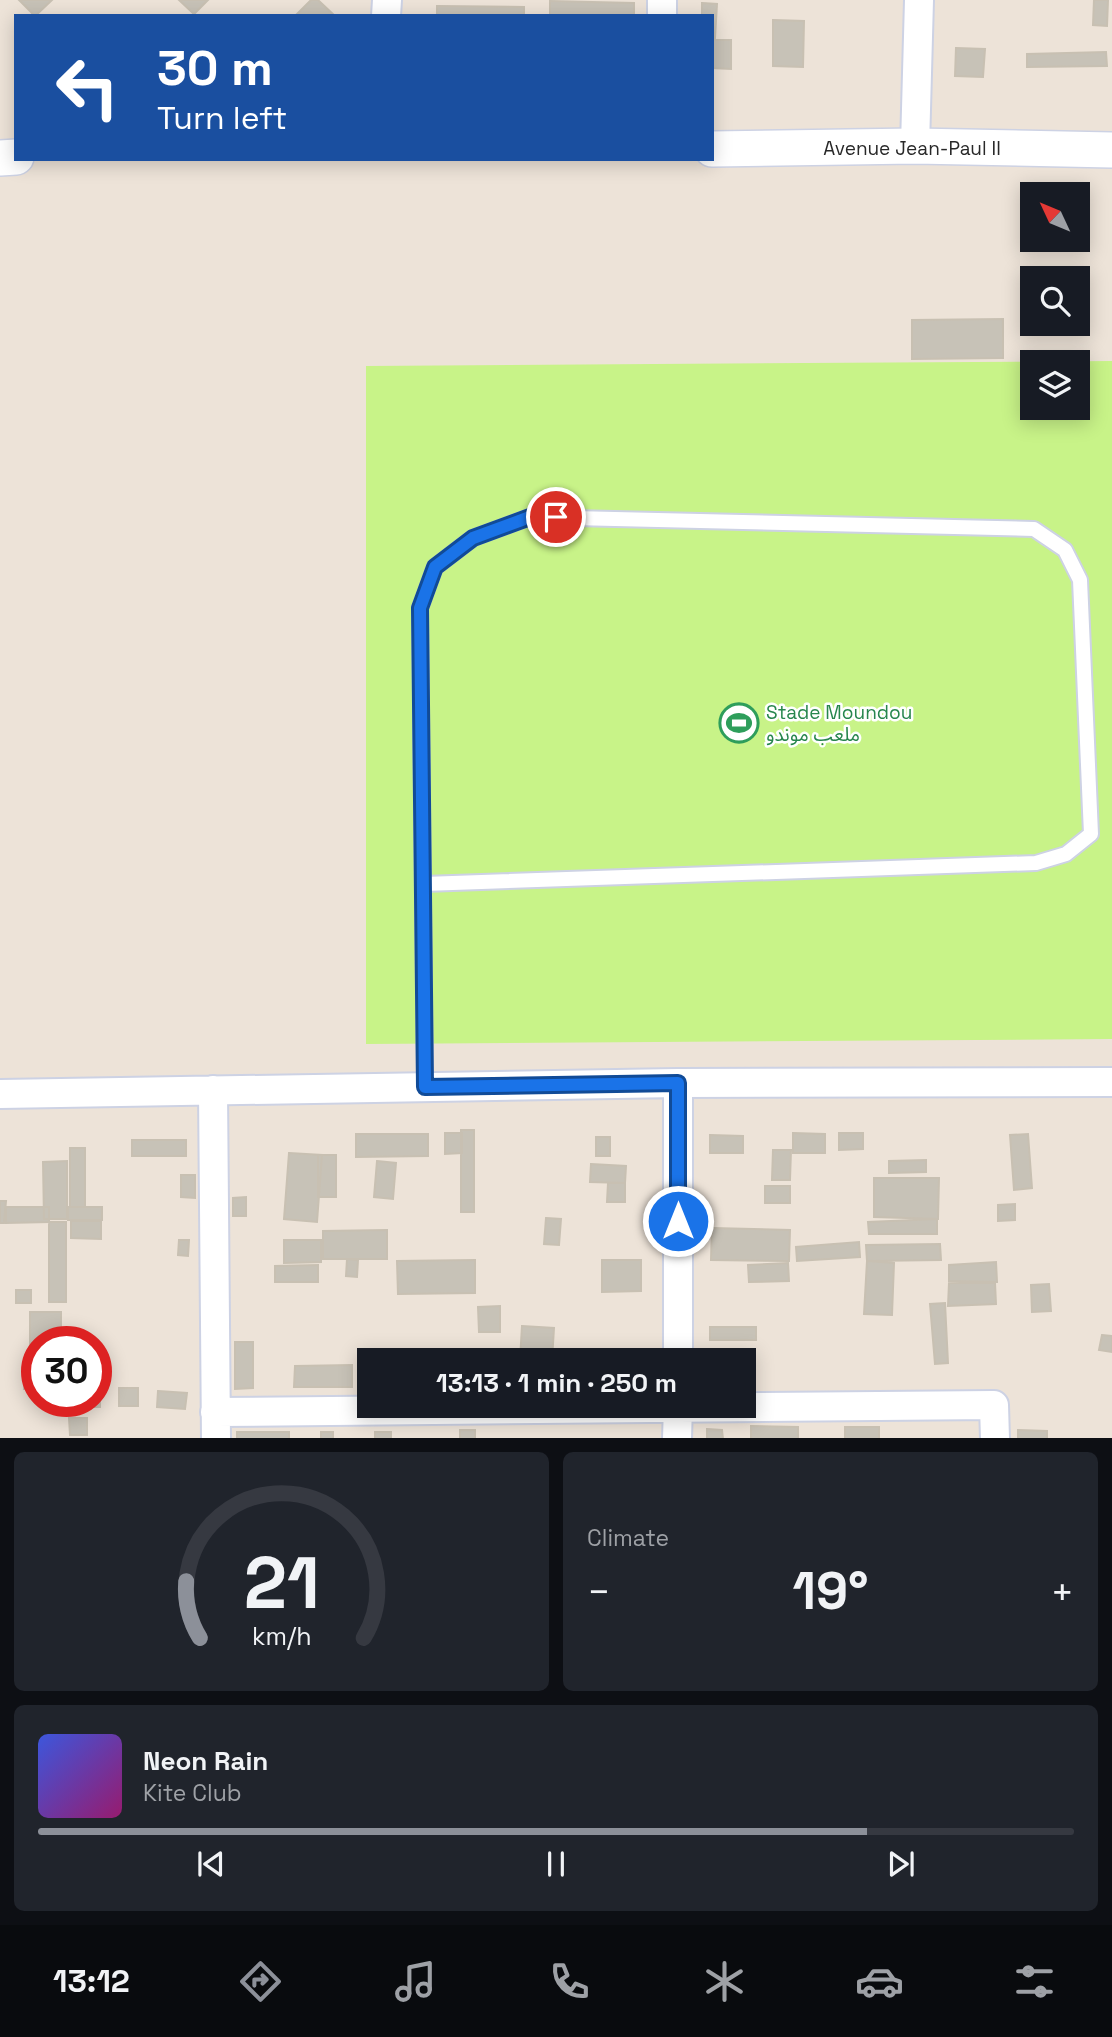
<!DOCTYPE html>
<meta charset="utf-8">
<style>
:root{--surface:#171b24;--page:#20242c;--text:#f1f3f6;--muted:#9ea1a6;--line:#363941;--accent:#8c9099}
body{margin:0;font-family:"Space Grotesk","Noto Sans Arabic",sans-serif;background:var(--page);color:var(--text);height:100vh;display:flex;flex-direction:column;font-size:26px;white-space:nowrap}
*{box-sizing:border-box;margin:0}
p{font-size:23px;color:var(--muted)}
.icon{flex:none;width:38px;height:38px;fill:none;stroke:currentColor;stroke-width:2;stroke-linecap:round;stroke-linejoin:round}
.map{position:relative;height:1438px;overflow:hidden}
.panel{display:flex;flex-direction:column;gap:14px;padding:14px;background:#0d0f14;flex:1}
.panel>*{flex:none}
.banner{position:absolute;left:14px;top:14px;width:700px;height:147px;border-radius:0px;box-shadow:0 4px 18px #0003;background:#1a4fa0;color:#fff;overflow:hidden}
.needle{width:46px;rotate:314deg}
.tools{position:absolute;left:1020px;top:182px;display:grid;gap:14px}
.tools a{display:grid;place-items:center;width:70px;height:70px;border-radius:0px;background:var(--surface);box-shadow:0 4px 18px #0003;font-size:35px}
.speed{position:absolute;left:21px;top:1326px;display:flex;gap:14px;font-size:35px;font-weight:700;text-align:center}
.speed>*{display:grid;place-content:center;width:91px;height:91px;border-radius:50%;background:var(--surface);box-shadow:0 4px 18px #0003;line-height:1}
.speed .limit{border:10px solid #d22;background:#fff;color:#111}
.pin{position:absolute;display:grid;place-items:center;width:60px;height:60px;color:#fff;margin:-30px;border:4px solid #fff;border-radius:50%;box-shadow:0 2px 7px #0007}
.me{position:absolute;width:77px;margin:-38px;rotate:0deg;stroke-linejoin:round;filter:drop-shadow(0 0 5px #0008)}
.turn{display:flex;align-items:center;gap:24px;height:147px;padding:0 28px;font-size:32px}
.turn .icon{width:91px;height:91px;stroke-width:2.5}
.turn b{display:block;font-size:49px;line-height:60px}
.big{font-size:52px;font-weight:600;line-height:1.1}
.panel .widget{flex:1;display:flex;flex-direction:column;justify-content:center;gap:10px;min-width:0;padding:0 24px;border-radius:10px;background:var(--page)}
.panel .dial{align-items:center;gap:0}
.dial svg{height:182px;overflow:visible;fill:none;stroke:var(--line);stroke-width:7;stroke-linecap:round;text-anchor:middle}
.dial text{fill:var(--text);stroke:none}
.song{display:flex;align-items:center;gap:21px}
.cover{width:84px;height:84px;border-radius:10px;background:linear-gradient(135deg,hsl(230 70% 55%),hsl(320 70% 35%))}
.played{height:7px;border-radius:4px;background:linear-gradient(90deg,var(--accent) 80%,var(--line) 80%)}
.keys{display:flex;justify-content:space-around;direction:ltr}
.heat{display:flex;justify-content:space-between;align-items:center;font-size:38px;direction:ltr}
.panel .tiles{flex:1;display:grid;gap:14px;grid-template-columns:1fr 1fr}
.widget:last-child{grid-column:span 2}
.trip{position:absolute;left:357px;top:1348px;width:399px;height:70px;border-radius:0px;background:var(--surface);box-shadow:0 4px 18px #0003;font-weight:600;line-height:70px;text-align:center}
.tab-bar{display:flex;height:112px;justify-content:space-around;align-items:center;background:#090b0e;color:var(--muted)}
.tab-bar .icon{width:49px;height:49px}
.tab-bar .active{color:var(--accent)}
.tab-bar b{font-size:32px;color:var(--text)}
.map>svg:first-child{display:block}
.pitch{fill:#c8f388;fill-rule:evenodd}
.building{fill:#c7c2b7;stroke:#c8c0b2;stroke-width:2}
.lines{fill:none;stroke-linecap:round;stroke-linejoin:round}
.service-casing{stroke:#cdd2e4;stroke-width:18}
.minor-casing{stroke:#cdd2e4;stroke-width:32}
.tertiary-casing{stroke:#cdd2e4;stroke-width:38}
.service{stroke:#fff;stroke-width:14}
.minor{stroke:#fff;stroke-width:28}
.tertiary{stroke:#fff;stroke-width:35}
.route-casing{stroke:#114b97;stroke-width:18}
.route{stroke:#1a73e8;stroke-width:12}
.labels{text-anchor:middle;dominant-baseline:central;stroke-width:5;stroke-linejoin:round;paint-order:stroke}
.street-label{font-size:19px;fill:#282828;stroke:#fff}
.leisure-label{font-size:19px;fill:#27864d;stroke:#fff;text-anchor:start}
</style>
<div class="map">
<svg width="1112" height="1439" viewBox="0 0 1112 1439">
<rect width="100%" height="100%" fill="#ede3d8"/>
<path class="pitch" d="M 1112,361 L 1112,1039 L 366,1044 L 366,366 ZM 1032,362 L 1078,362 L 1078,408 L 1032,408 Z"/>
<path class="building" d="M 19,0 L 52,0 L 35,16 Z
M 179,0 L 208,0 L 194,14 Z
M 311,0 L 318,0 L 335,16 L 295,16 Z
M 1094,0 L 1108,0 L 1107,26 L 1093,25 Z
M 550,1 L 634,3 L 634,16 L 550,16 Z
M 702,3 L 717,4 L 715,38 L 712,38 L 712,16 L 702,16 Z
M 437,6 L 524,7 L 524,16 L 437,16 Z
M 773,20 L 804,21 L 803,67 L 773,66 Z
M 712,40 L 731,40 L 731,69 L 712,68 Z
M 956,48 L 985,49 L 983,77 L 955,76 Z
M 1106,52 L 1107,66 L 1027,67 L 1027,54 Z
M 1003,319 L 1003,358 L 912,359 L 912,320 Z
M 461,1130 L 474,1130 L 474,1212 L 461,1212 Z
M 445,1133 L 462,1133 L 462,1153 L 445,1154 Z
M 793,1133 L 825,1134 L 825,1153 L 793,1153 Z
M 839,1133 L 863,1133 L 863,1149 L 839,1150 Z
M 356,1134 L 428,1134 L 428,1156 L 356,1157 Z
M 1028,1134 L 1032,1188 L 1014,1190 L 1010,1135 Z
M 710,1135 L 743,1136 L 743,1153 L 710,1153 Z
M 596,1137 L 610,1137 L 610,1156 L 596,1156 Z
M 132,1140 L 186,1140 L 186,1156 L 132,1156 Z
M 70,1148 L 85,1148 L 85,1207 L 70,1207 Z
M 773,1150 L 791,1150 L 790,1180 L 772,1180 Z
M 289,1153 L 322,1155 L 317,1222 L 284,1219 Z
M 318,1155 L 336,1155 L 336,1197 L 318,1197 Z
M 926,1160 L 926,1172 L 889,1173 L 889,1161 Z
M 67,1161 L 67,1219 L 44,1219 L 43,1162 Z
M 377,1161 L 396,1163 L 393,1199 L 374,1197 Z
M 591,1164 L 626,1166 L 625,1183 L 590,1182 Z
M 181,1175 L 195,1175 L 195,1198 L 181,1197 Z
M 874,1178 L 939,1178 L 938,1219 L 874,1217 Z
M 608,1183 L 625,1183 L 625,1202 L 607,1202 Z
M 765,1186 L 790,1186 L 790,1203 L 765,1203 Z
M 246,1197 L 246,1216 L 233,1216 L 233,1198 Z
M 0,1201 L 6,1201 L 4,1223 L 0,1223 Z
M 1015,1204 L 1015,1220 L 998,1221 L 998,1205 Z
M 6,1207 L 49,1207 L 49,1222 L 6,1223 Z
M 68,1207 L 102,1207 L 102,1220 L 68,1220 Z
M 546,1218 L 561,1219 L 559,1245 L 544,1244 Z
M 937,1219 L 937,1234 L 869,1234 L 868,1222 Z
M 71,1221 L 101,1221 L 101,1239 L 71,1238 Z
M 49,1222 L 66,1222 L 66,1302 L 49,1302 Z
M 712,1228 L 790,1230 L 789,1261 L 711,1260 Z
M 387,1230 L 387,1259 L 323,1259 L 323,1231 Z
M 179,1240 L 189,1240 L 188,1256 L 178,1255 Z
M 284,1240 L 321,1240 L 321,1262 L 284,1263 Z
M 859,1242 L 860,1257 L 797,1261 L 796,1247 Z
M 940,1244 L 941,1260 L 867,1261 L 866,1245 Z
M 347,1259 L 358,1260 L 357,1277 L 346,1276 Z
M 475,1260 L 475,1293 L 398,1294 L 397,1261 Z
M 602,1260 L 641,1260 L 641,1291 L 602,1292 Z
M 867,1261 L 894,1263 L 892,1315 L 864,1314 Z
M 996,1262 L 997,1282 L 949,1281 L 949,1265 Z
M 788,1263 L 789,1281 L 749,1282 L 748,1265 Z
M 318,1265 L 318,1282 L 275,1282 L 275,1266 Z
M 949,1283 L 995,1283 L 996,1304 L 948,1306 Z
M 1049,1284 L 1051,1311 L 1032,1312 L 1031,1285 Z
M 16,1290 L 31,1290 L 31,1303 L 16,1303 Z
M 945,1303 L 948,1363 L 935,1364 L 930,1304 Z
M 500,1306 L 500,1332 L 479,1332 L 478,1307 Z
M 30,1312 L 61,1312 L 61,1342 L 37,1342 L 37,1365 L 30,1365 Z
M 522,1326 L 554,1328 L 552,1360 L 520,1360 Z
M 710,1327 L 756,1327 L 756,1340 L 710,1340 Z
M 1102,1335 L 1112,1336 L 1112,1352 L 1099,1350 Z
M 235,1342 L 253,1342 L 253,1388 L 235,1389 Z
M 620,1350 L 646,1352 L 646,1360 L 619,1360 Z
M 25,1365 L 37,1365 L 37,1389 L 24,1389 Z
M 352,1365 L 352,1387 L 294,1387 L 295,1366 Z
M 119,1388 L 138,1388 L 138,1406 L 119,1406 Z
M 96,1391 L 100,1391 L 100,1407 L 72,1407 L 72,1402 L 96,1402 Z
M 158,1391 L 187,1393 L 185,1409 L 157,1407 Z
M 69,1418 L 87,1418 L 87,1435 L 70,1435 Z
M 751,1426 L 798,1427 L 798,1439 L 751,1439 Z
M 845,1427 L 879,1427 L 879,1439 L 845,1439 Z
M 707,1429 L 722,1430 L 723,1439 L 707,1439 Z
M 460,1430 L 475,1430 L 475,1439 L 460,1439 Z
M 1018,1430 L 1047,1431 L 1047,1439 L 1018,1439 Z
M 237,1432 L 289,1432 L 289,1439 L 237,1439 Z
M 321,1432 L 333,1432 L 333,1439 L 321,1439 Z
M 375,1432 L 391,1432 L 391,1439 L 375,1439 Z"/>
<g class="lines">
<g class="service-casing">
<path id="service" d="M 424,884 L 1036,863 L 1066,854 L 1091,834 L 1080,580 L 1065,550 L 1034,529 L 530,517 L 473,538 L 435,567 L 420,608 L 425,1087"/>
</g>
<g class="minor-casing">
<path id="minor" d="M 662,0 L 662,16
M 386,16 L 387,0
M 915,146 L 919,0
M 213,1090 L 216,1439
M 0,1094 L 678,1083 L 1112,1082
M 678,1360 L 678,1083
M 215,1412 L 994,1405 L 995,1439
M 677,1439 L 678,1405"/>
</g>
<g class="tertiary-casing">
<path id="tertiary" d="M 712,149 L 915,146 L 1112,150
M 0,158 L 16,157"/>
</g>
<use href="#service" class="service"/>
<use href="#minor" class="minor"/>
<use href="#tertiary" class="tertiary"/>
</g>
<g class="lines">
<g class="route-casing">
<path id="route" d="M 556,517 L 530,517 L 473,538 L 435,567 L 420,608 L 425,1087 L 678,1083 L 678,1221"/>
</g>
<use href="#route" class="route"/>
</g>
<defs>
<g id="stadium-ring" transform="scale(2.0125)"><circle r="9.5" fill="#fff" stroke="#2e9e5b" stroke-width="1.5"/><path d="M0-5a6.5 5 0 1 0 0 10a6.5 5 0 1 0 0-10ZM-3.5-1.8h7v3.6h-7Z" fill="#2e9e5b"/></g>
</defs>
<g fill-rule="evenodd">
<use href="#stadium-ring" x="739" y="723"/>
</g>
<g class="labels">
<g class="street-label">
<text x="912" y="148">Avenue Jean-Paul II</text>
</g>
<g class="leisure-label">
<text x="766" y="712">Stade Moundou<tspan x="766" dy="22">ملعب موندو</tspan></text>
</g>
</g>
</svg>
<div class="tools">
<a><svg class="needle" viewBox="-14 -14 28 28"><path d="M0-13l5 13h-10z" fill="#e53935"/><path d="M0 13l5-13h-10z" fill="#9ea1a6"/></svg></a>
<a><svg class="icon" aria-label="search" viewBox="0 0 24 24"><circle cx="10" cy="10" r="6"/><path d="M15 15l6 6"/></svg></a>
<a><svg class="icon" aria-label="layers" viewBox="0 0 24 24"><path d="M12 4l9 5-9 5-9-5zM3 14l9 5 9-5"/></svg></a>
</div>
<div class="speed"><div class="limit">30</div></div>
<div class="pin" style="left:556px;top:517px;background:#d93025"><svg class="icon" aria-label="arrive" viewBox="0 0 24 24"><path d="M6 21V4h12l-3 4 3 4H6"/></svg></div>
<svg class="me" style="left:678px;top:1221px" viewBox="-20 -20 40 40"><circle r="17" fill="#1a73e8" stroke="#fff" stroke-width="3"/><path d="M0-11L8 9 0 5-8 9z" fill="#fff"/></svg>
<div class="trip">13:13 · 1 min · 250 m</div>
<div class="banner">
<div class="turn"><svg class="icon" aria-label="left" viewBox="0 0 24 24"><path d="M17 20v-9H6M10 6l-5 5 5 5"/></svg><div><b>30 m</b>Turn left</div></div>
</div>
</div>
<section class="panel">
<div class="tiles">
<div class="widget dial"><svg viewBox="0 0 100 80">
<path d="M14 69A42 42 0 1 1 86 69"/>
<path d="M14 69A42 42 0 0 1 8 44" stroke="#8c9099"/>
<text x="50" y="56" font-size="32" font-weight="700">21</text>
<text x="50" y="72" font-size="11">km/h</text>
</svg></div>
<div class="widget"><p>Climate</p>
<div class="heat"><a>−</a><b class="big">19°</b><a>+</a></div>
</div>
<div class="widget">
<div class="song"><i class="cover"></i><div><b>Neon Rain</b><p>Kite Club</p></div></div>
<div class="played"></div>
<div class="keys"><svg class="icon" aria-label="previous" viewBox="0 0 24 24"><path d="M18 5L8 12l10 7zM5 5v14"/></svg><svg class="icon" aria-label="pause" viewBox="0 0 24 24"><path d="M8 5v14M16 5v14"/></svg><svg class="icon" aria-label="next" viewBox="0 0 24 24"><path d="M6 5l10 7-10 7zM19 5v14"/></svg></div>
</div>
</div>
</section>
<nav class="tab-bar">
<b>13:12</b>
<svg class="icon active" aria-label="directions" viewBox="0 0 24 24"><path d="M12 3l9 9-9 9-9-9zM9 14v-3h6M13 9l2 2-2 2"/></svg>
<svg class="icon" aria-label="music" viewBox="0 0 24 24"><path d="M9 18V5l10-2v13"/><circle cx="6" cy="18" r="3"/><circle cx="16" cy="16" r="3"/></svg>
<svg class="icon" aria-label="phone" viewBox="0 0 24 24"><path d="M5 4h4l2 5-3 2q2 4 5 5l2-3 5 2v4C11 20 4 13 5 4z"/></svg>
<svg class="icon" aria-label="climate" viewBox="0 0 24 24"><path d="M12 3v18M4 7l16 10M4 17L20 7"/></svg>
<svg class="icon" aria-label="car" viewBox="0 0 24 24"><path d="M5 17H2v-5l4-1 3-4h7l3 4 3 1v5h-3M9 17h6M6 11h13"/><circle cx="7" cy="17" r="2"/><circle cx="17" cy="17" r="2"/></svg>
<svg class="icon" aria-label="filters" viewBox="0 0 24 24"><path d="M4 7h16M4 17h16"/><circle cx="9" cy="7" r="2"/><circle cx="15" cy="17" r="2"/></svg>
</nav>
